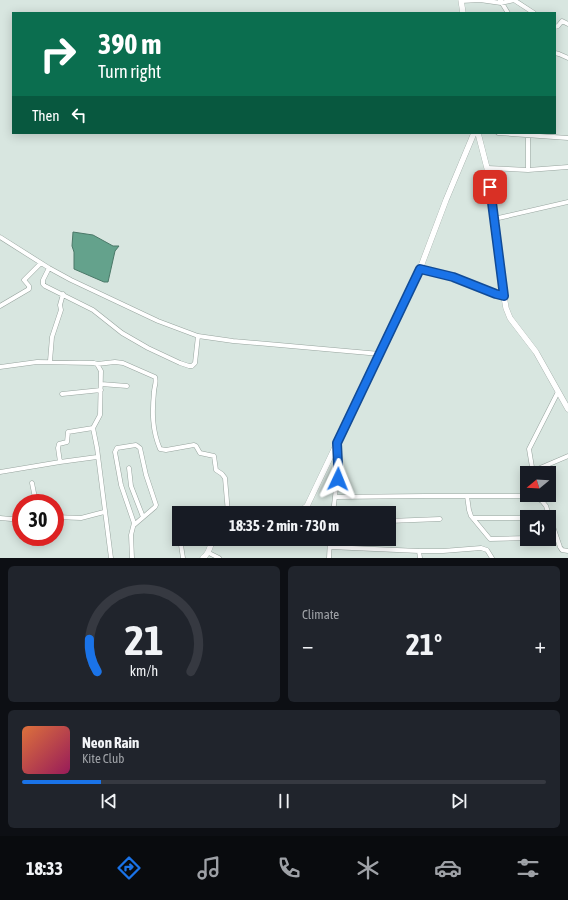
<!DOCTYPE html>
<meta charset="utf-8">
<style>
:root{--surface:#171b24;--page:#20242c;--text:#f1f3f6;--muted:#9ea1a6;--line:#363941;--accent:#1a73e8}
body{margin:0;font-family:"Asap Condensed",sans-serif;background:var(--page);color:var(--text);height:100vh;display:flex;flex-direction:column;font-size:15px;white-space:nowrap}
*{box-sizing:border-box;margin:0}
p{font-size:13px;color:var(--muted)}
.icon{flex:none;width:22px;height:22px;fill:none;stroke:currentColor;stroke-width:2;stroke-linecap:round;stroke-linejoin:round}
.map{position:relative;height:558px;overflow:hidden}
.details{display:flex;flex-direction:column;gap:8px;padding:8px;background:#0d0f14;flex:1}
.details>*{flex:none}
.top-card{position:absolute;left:12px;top:12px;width:544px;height:122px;border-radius:0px;box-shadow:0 2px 10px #0003;background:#0b6e4f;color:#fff;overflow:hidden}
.needle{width:26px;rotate:252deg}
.fabs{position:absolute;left:520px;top:466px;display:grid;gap:8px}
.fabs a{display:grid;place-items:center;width:36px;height:36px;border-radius:0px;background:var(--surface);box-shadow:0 2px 10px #0003;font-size:20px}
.speed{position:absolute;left:12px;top:494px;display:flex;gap:8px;font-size:20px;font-weight:700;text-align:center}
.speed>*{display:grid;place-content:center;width:52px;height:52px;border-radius:50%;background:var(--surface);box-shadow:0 2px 10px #0003;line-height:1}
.speed .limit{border:6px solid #d22;background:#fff;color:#111}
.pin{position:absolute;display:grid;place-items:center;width:34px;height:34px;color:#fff;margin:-17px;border-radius:8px;box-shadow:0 2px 6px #0006}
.me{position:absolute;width:44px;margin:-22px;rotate:2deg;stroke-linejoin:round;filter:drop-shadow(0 0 3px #0008)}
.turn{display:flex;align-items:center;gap:14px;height:84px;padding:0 20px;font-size:18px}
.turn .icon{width:52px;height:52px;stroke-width:2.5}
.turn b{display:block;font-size:28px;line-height:34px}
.then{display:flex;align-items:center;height:38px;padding:0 20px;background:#0003;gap:8px;font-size:15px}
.big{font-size:30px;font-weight:700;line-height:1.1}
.details .widget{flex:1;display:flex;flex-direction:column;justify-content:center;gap:6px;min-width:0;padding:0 14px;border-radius:6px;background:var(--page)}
.details .dial{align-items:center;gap:0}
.dial svg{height:104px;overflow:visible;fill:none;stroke:var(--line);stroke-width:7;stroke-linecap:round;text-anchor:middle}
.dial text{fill:var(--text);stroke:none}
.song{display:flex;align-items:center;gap:12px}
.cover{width:48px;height:48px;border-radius:6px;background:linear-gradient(135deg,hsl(20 70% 55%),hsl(330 70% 35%))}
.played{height:4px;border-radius:2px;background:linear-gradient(90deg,var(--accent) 15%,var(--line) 15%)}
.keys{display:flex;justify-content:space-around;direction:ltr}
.heat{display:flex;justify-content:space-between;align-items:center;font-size:22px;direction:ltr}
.details .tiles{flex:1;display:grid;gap:8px;grid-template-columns:1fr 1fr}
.widget:last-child{grid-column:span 2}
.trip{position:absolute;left:172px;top:506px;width:224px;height:40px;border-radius:0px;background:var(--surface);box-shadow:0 2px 10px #0003;font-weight:700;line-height:40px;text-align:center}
.tabs{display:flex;height:64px;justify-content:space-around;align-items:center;background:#090b0e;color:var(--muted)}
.tabs .icon{width:28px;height:28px}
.tabs .current{color:var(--accent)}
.tabs b{font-size:18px;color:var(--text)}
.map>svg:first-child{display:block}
.water{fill:#64a28c;stroke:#4b7868}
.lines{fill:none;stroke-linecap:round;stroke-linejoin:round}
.street-casing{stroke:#97a49e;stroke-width:5}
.secondary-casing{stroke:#97a49e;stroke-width:6}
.street{stroke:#fff;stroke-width:4}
.secondary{stroke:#fff;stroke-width:5.5}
.route-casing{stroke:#114b97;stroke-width:10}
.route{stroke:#1a73e8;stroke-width:7}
</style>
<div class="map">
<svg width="568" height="558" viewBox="0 0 568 558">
<rect width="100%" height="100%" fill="#d8e6e0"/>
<path class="water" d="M 73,232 L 93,235 L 113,246 L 119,246 L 115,251 L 108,282 L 104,282 L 74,269 L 74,252 L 72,246 Z"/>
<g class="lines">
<g class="street-casing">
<path id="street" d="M 500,0 L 508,13
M 461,1 L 480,0 L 501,3 L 514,0 L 534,13
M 555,27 L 558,26 L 562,21 L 568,24
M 555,53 L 559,54 L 568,58
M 498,133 L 568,138
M 487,168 L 528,170 L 568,167
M 528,170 L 528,133
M 494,219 L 568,202
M 0,237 L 49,268 L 71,280 L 158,321 L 198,336 L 233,341 L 380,354
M 49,268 L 43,280 L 43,284 L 45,286 L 93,310 L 122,333 L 148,348 L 180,363 L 189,366 L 192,366 L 195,363 L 198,336
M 420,269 L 463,280 L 496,294 L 504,296
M 0,306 L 29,289 L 29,286 L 24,280 L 41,263
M 50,361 L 52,337 L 61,310 L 60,305 L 63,294
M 97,364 L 115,362 L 123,363 L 155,377 C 157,382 154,387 154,392 C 152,412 152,430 160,449 L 166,450 L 194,445 L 196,446 L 200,453 L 214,456 L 216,470 L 222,474 L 225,478 L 228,513
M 0,367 L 37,362 L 94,363 L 97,364 L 101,371 L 100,415 L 93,428 L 97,448 L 111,558
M 101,384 L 127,386
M 62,394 L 101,390
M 93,428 L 68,432 L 67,442 L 59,444 L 58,448 L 60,462 L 97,457
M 129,468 L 131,486 L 143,517
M 0,472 L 60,462
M 533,473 L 529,449 L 558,392
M 535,473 L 540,468 L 568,456
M 32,483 L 36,503
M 467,496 L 469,510 L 471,516 L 490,539 L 527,538
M 335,497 L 425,496 L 533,496 L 542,501 L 546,506 L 560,547 L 562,550 L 568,551
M 333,513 L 339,464 L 337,444
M 55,517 L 81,518 L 104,512
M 0,518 L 11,519 L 21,517
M 473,518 L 527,518
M 389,521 L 440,519
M 176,530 L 179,539
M 179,539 L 181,545 L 183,558
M 330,547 L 419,551 L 443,551 L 481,548 L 487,550 L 492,558
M 419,551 L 420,558
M 209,553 L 219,558
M 132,558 L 131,535 L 134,523 L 121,485 L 115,452 L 117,448 L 136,445 L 140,448 L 146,475 L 156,505 L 155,507 L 134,525
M 329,558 L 330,539"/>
</g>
<g class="secondary-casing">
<path id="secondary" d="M 461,0 L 463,13
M 478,133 L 487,168 L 492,195 L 501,279 L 506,308 L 510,318 L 536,352 L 568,409
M 298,513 L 307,506 L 420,269 L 446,200 L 474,133
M 203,558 C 212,551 208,546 214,539"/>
</g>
<use href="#street" class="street"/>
<use href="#secondary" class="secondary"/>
</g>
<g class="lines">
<g class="route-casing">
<path id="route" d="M 338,479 L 338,464 L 337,443 L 420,269 L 453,277 L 496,294 L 504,296 L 490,187"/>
</g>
<use href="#route" class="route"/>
</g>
</svg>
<div class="fabs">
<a><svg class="needle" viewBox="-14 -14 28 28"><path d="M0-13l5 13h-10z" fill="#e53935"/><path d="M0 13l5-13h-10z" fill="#9ea1a6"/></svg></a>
<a><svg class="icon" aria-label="sound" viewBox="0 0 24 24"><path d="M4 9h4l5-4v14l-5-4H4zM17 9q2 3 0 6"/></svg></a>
</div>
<div class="speed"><div class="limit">30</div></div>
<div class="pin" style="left:490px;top:187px;background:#d93025"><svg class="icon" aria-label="arrive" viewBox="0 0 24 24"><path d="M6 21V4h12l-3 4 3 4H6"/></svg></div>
<svg class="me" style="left:338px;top:479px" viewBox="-20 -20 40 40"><path d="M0-17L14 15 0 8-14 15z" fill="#1a73e8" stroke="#fff" stroke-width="4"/></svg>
<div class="trip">18:35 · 2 min · 730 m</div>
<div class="top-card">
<div class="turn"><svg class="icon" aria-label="right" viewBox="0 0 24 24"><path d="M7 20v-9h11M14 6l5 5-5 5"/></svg><div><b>390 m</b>Turn right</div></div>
<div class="then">Then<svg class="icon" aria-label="left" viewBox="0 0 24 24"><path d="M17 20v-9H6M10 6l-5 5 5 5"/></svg></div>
</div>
</div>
<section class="details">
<div class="tiles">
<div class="widget dial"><svg viewBox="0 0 100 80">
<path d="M14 69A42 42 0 1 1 86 69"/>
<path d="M14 69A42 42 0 0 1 8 44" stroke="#1a73e8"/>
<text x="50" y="56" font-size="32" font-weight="700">21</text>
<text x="50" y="72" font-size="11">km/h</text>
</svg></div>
<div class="widget"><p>Climate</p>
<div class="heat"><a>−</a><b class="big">21°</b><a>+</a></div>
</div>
<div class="widget">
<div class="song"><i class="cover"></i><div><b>Neon Rain</b><p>Kite Club</p></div></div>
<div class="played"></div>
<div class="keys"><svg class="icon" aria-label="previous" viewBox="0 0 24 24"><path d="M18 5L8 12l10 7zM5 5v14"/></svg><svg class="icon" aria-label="pause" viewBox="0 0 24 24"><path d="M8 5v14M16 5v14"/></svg><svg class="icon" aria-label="next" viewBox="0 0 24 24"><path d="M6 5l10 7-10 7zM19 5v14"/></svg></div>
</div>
</div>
</section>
<nav class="tabs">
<b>18:33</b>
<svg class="icon current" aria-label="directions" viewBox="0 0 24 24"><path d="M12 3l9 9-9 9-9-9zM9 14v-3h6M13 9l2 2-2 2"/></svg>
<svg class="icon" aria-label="music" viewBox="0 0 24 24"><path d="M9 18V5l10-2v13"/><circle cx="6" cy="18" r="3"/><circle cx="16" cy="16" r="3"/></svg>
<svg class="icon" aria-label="phone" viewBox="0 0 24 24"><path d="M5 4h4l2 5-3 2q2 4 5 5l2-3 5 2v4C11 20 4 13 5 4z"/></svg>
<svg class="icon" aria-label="climate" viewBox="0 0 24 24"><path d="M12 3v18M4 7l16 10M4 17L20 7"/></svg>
<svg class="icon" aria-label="car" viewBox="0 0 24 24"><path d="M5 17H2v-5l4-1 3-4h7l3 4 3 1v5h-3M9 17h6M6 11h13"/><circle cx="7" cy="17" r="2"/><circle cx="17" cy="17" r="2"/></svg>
<svg class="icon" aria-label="filters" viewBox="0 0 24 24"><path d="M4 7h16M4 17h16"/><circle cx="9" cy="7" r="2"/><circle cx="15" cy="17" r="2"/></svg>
</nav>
